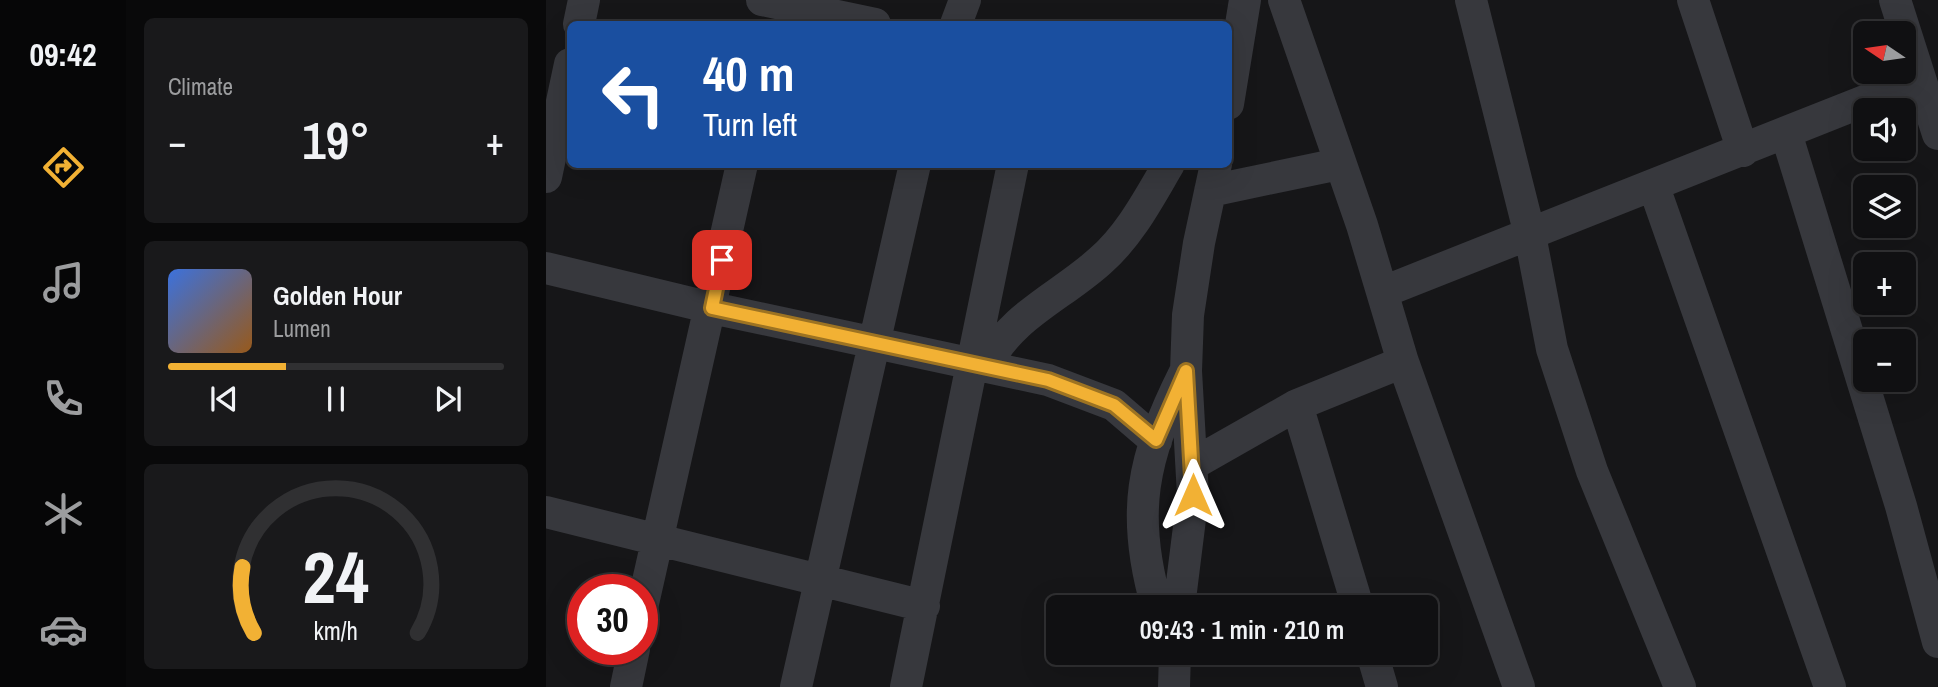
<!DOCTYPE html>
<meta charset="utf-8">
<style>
:root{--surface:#101012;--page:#19191b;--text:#f1f3f6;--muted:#9c9d9f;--line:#303032;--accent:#f2b134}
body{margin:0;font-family:"Archivo Narrow",sans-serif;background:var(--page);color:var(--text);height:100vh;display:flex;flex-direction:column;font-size:26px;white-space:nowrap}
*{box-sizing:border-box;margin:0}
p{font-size:23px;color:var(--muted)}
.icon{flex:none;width:38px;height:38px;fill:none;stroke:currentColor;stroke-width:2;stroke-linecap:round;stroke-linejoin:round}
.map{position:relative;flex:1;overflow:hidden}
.sheet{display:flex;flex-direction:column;gap:18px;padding:18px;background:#09090a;width:420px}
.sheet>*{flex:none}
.guide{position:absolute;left:21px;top:21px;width:665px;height:147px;border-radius:10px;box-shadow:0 7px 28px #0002,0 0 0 2px var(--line);background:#1a4fa0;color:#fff;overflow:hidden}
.needle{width:46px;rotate:283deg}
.buttons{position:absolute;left:1307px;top:21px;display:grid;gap:14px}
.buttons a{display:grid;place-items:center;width:63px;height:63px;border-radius:10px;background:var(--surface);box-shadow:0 7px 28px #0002,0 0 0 2px var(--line);font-size:35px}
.speed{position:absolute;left:21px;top:574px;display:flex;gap:14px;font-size:35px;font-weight:700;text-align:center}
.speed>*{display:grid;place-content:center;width:91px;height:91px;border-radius:50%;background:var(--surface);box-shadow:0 7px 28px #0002,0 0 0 2px var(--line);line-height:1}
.speed .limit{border:10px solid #d22;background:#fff;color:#111}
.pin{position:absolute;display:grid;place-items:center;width:60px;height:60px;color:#fff;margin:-30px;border-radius:14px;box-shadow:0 4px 10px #0006}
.me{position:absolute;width:77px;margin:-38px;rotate:0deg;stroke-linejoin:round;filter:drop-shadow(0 0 5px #0008)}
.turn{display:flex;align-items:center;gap:24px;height:147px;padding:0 21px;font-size:32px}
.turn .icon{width:91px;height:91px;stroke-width:2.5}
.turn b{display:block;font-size:49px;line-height:60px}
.big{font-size:52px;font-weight:600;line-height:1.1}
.sheet .card{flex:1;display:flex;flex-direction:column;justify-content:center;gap:10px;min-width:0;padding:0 24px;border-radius:10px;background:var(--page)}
.sheet .dial{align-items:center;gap:0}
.dial svg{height:182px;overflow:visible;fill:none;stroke:var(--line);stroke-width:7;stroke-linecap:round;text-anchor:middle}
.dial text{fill:var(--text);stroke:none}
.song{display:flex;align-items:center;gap:21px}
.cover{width:84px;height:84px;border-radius:10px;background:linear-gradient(135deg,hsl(220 70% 55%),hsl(30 70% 35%))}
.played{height:7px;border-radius:4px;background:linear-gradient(90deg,var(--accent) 35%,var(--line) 35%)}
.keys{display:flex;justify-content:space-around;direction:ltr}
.heat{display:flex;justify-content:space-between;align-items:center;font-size:38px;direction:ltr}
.trip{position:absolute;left:500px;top:595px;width:392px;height:70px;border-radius:10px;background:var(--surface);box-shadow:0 7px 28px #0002,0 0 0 2px var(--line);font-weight:600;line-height:70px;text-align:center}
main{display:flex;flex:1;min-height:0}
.tab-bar{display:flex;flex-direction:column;width:126px;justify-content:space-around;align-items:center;background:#060607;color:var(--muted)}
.tab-bar .icon{width:49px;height:49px}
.tab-bar .on{color:var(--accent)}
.tab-bar b{font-size:32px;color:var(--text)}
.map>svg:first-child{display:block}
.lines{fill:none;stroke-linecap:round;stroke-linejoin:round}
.minor{stroke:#37383d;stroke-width:32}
.route-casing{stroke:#9d7322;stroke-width:18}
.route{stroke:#f2b134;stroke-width:12}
</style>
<main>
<nav class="tab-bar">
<b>09:42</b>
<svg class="icon on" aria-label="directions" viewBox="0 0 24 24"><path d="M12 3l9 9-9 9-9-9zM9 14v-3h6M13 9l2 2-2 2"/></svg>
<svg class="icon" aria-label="music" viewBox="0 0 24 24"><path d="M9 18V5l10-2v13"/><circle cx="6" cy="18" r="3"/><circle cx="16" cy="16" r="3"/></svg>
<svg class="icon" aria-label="phone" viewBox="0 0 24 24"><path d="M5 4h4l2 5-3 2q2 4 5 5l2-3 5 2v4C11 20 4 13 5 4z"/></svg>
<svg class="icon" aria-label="climate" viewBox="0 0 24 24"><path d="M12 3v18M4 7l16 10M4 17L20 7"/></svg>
<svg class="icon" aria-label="car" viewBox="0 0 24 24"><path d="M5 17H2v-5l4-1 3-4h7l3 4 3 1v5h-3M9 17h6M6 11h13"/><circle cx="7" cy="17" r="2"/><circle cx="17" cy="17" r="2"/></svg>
</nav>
<section class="sheet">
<div class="card"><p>Climate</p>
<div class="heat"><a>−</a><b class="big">19°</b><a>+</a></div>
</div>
<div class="card">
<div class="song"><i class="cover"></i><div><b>Golden Hour</b><p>Lumen</p></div></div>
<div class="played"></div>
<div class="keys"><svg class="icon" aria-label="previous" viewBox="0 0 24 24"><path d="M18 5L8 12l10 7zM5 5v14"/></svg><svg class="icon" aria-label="pause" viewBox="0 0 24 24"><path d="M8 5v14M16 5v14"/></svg><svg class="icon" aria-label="next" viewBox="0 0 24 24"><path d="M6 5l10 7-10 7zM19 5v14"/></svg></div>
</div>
<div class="card dial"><svg viewBox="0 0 100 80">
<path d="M14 69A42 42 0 1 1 86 69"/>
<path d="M14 69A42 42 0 0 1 9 40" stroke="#f2b134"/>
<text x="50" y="56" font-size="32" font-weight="700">24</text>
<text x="50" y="72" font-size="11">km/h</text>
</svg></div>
</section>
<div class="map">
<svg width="1392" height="687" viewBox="0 0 1392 687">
<rect width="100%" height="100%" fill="#161618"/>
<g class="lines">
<path class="minor" d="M 216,0 L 329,24
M 738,0 L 816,225 L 857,362 L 973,687
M 925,0 L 984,235 L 1006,349 L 1046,471 L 1134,687
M 1147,0 L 1197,151
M 1349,0 L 1392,134
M 33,24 L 38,0
M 410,24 L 419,0
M 682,104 L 699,0
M 1240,133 L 1355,506 L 1392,642
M 0,177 L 24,64
M 1108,187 L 1284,687
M 664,191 L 793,164
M 0,268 L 166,308 L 502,380 L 568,405 L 610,441
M 837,292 L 1374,79
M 440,365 C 466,315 514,297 554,261 C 584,235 603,198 623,164
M 751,405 L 812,607
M 647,464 L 751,405 L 857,362
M 0,512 L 378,606
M 611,607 C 584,513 596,458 639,372
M 633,607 L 647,495 L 640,371 L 642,315 L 653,243 L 670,164
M 96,608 L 196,164
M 826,653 L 836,687
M 80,687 L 88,649
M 250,687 L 369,164
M 360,687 L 467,164
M 628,687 L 629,653"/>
</g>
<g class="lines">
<g class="route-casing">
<path id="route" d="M 176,260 L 166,308 L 502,380 L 568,405 L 610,440 L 640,371 L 647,495"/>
</g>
<use href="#route" class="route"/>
</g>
</svg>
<div class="buttons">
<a><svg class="needle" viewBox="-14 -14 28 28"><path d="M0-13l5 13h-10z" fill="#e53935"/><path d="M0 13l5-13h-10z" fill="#9c9d9f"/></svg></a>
<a><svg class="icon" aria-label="sound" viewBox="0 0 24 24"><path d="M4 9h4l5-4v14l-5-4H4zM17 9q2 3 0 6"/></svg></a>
<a><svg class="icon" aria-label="layers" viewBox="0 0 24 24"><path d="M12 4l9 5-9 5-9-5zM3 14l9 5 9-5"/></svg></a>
<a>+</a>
<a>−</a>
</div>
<div class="speed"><div class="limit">30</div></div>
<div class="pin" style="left:176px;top:260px;background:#d93025"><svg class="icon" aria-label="arrive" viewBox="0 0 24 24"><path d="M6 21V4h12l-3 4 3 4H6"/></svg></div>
<svg class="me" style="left:647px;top:495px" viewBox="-20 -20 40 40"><path d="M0-17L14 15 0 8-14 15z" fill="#f2b134" stroke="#fff" stroke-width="4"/></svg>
<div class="trip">09:43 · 1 min · 210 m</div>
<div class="guide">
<div class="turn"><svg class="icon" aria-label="left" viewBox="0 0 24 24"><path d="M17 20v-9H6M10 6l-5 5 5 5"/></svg><div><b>40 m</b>Turn left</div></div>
</div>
</div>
</main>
